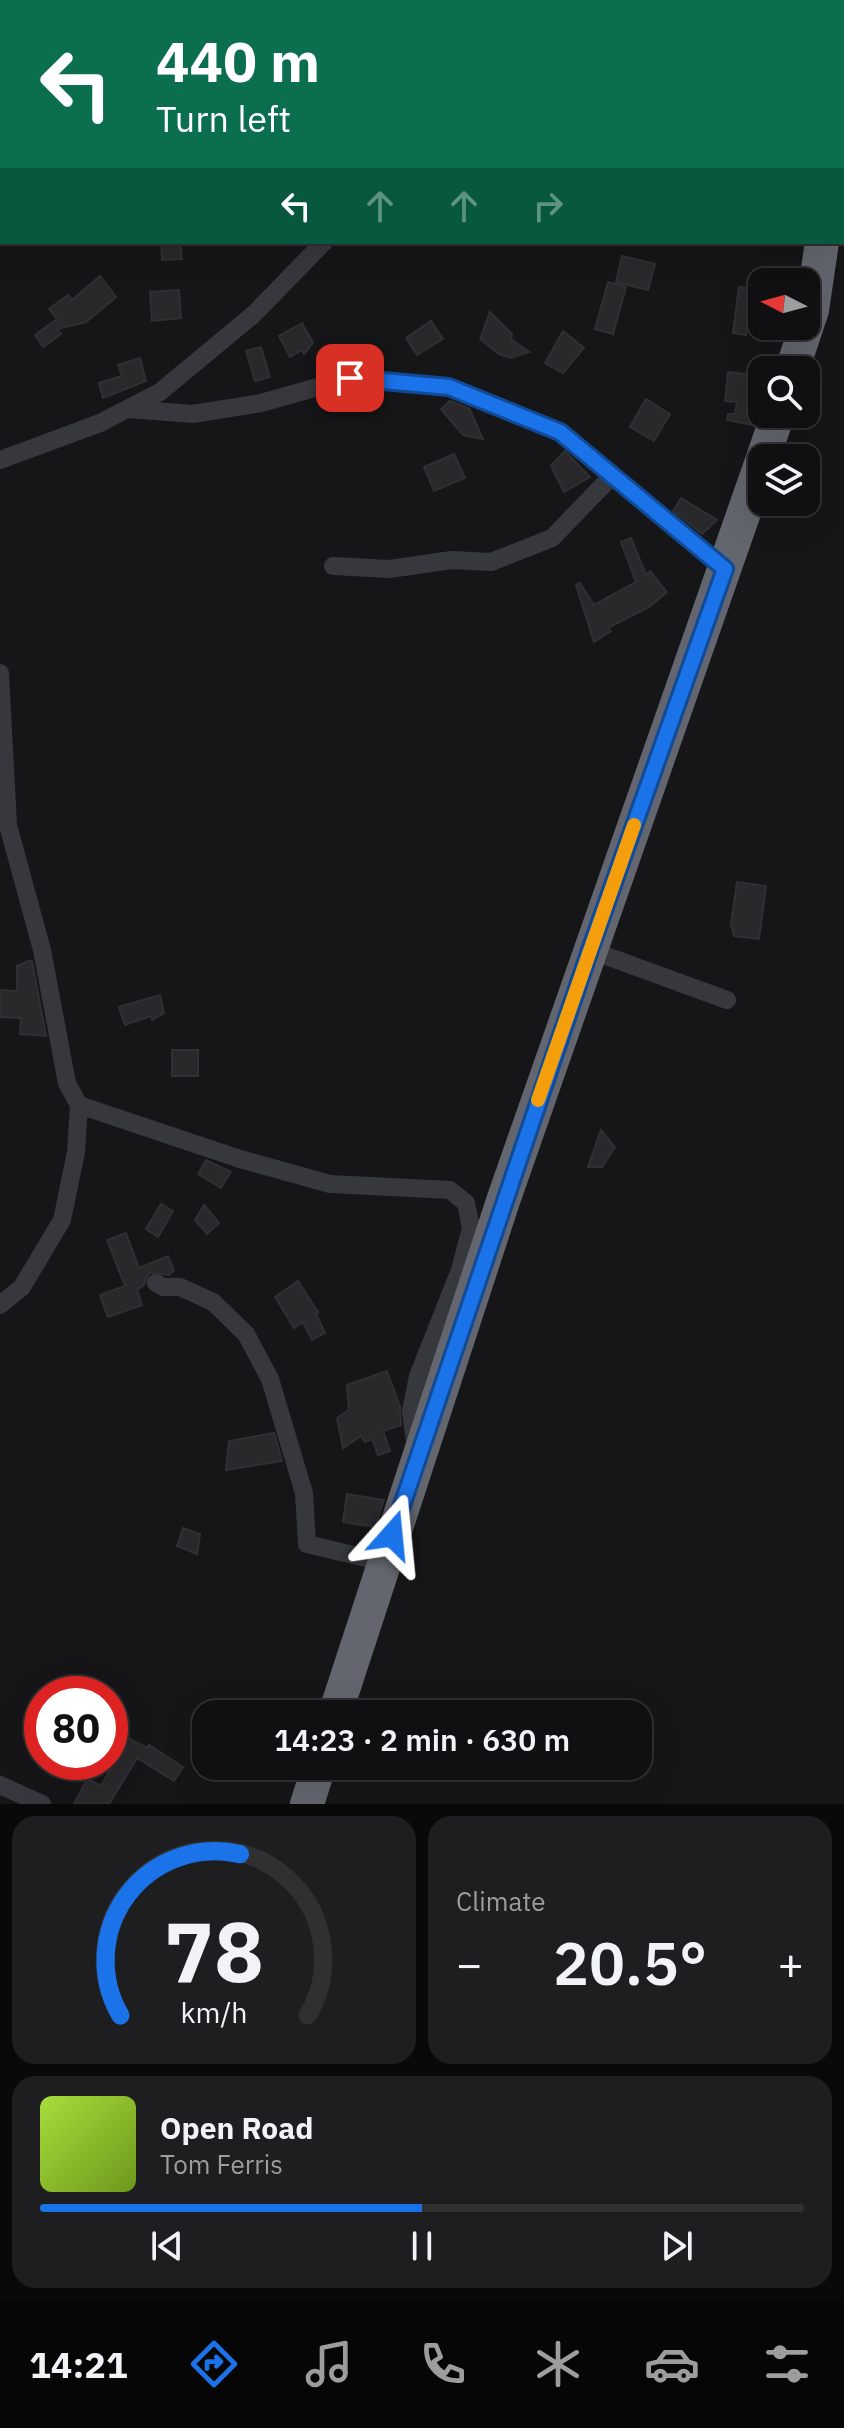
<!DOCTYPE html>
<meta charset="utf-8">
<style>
:root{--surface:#101012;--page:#1e1e20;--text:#f1f3f6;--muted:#9c9d9f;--line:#303032;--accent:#1a73e8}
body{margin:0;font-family:"IBM Plex Sans",sans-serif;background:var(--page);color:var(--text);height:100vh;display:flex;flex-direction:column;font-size:30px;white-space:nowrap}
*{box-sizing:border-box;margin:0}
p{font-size:26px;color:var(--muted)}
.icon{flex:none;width:44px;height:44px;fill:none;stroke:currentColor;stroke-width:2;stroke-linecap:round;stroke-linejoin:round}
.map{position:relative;height:1804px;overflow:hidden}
.details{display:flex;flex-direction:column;gap:12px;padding:12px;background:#09090a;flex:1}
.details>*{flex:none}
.top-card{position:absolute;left:0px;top:0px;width:844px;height:244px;box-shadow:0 8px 32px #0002,0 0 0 2px var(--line);background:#0b6e4f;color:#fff;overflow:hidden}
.needle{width:52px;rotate:276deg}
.controls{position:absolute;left:748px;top:268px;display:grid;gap:16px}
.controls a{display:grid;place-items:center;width:72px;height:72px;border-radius:16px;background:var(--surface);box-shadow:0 8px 32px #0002,0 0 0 2px var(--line);font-size:40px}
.speed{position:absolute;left:24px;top:1676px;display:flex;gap:16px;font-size:40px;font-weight:700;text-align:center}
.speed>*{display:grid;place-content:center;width:104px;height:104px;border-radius:50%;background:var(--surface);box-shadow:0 8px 32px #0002,0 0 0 2px var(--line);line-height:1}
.speed .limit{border:12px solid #d22;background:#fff;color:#111}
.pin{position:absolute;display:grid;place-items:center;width:68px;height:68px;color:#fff;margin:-34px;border-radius:16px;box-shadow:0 4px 12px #0006}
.me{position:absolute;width:88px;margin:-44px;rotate:18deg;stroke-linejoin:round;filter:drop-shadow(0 0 6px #0008)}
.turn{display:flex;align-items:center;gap:28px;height:168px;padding:0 24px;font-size:36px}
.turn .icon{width:104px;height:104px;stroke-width:2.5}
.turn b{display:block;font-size:56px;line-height:68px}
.lanes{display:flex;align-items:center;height:76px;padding:0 24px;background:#0003;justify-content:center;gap:40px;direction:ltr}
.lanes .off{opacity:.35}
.big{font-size:60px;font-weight:600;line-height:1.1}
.details .card{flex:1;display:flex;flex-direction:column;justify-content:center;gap:12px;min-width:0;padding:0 28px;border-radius:24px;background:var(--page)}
.details .dial{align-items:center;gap:0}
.dial svg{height:208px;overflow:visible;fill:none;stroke:var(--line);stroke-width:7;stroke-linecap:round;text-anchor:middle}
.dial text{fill:var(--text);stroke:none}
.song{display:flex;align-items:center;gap:24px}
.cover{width:96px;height:96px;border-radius:12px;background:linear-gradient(135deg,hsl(80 70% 55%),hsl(80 70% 35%))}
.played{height:8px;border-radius:4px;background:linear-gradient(90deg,var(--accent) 50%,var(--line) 50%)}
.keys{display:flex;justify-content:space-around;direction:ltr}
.heat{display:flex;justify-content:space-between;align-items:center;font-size:44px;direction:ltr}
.details .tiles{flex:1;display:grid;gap:12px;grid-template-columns:1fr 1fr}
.card:last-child{grid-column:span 2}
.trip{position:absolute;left:192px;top:1700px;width:460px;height:80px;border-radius:24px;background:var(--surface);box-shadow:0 8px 32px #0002,0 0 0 2px var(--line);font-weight:600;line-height:80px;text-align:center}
.tab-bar{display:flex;height:128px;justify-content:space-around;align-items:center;background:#060607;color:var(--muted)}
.tab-bar .icon{width:56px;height:56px}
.tab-bar .active{color:var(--accent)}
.tab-bar b{font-size:36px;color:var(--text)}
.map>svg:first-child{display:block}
.building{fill:#29292c;stroke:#303034;stroke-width:2}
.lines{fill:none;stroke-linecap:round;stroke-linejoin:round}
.street{stroke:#37383d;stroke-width:18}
.highway{stroke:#63666e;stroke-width:34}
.route-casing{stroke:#114b97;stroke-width:20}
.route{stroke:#1a73e8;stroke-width:14}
.slow{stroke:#f59e0b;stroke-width:14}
</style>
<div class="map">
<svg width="844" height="1804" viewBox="0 0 844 1804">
<rect width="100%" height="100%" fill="#161618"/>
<path class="building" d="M 161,242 L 180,242 L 182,259 L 162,260 Z
M 622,256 L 655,264 L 648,290 L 616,282 Z
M 100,276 L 116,297 L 86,322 L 57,329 L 61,334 L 43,347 L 35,335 L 57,319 L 49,309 L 68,295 L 72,300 Z
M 608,282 L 626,287 L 613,334 L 595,329 Z
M 739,287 L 752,289 L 746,335 L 733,333 Z
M 179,290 L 181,318 L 152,321 L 150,292 Z
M 490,312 L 512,334 L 511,339 L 529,352 L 511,358 L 499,354 L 480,339 Z
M 431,321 L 443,339 L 417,355 L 406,338 Z
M 302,323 L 313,343 L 304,354 L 302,350 L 290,357 L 279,336 Z
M 563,331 L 584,348 L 563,373 L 545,363 Z
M 261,347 L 270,377 L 255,381 L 246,351 Z
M 140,358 L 146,381 L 103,398 L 99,383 L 122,376 L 118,365 Z
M 728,372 L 762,376 L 762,403 L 753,425 L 727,420 L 728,414 L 735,414 L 737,402 L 725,401 Z
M 646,399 L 670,414 L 654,441 L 630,427 Z
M 450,401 L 469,408 L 483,439 L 463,435 L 441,409 Z
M 565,451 L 590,477 L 564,492 L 551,466 Z
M 454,454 L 465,478 L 434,491 L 424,467 Z
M 681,498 L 717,520 L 702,534 L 673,511 Z
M 631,538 L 646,575 L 650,571 L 667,592 L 649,607 L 608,628 L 611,631 L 594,642 L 576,585 L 580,583 L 594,605 L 636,582 L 621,542 Z
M 737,882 L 766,886 L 759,939 L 734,936 L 731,924 Z
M 28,961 L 32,961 L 46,1036 L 20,1034 L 21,1018 L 0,1017 L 0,990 L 17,991 L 17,966 Z
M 160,995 L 164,1013 L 152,1020 L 151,1016 L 125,1025 L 119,1007 Z
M 172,1050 L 198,1050 L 198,1076 L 172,1076 Z
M 601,1130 L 615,1147 L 602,1167 L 588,1167 Z
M 206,1160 L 231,1172 L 221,1188 L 198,1174 Z
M 161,1204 L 173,1211 L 158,1237 L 146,1229 Z
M 204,1205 L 219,1223 L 207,1234 L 195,1220 Z
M 126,1233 L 139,1268 L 168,1256 L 174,1270 L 169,1275 L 149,1273 L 144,1285 L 137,1290 L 142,1305 L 108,1317 L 100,1295 L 125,1286 L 107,1240 Z
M 298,1281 L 318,1312 L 316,1314 L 325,1333 L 312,1340 L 303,1322 L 294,1328 L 275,1297 Z
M 387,1371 L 400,1407 L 401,1425 L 383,1431 L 390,1451 L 378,1455 L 372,1439 L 365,1442 L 361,1436 L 343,1448 L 337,1418 L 349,1410 L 347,1385 Z
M 274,1433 L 282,1461 L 226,1470 L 229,1441 Z
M 347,1494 L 384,1500 L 375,1527 L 343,1522 Z
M 183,1528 L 200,1534 L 197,1554 L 177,1546 Z
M 128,1738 L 147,1748 L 149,1745 L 183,1767 L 174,1781 L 137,1758 L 109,1804 L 74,1804 L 87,1779 L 101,1786 Z"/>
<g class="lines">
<path class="street" d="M 256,0 L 257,2
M 541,0 L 543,2
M 32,2 L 33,0
M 780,2 L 784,0
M 0,37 L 2,33
M 0,113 L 2,117
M 129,409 L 193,414 L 261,403 L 350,378 L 449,387 L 560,432 L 725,569
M 0,460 L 100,423 L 160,392 L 254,314 L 324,242
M 333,566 L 389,569 L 452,560 L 491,562 L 552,538 L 611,477
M 0,673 L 8,825 L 42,950 L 67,1083 L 79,1105 L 76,1152 L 62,1220 L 22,1287 L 0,1305
M 590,950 L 727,1000
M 79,1105 L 240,1159 L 330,1184 L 450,1190 L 466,1203 L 471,1228 L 460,1270 L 418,1376 L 411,1411 L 416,1449
M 156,1283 L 163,1287 L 180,1287 L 213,1302 L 246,1334 L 270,1379 L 304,1493 L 307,1544 L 383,1562
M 0,1785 L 42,1804"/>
<path class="highway" d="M 842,115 L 844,102
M 792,370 L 812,310 L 822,242
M 763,458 L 778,414
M 335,1714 L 503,1201 L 762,461
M 307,1804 L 319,1766"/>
</g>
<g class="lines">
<g class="route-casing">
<path id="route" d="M 350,378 L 449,387 L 560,432 L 725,569 L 590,950 L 392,1535"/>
</g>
<use href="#route" class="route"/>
<path class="slow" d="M 538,1100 L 634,825"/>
</g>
</svg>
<div class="controls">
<a><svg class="needle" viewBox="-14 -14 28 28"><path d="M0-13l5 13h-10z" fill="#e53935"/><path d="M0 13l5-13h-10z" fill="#9c9d9f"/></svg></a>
<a><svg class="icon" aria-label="search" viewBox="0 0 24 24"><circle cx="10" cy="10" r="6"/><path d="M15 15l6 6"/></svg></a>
<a><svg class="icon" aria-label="layers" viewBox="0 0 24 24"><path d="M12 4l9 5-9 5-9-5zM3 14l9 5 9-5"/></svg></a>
</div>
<div class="speed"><div class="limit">80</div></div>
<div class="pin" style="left:350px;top:378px;background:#d93025"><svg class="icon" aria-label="arrive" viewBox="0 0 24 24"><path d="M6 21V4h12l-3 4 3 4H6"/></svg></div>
<svg class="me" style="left:392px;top:1535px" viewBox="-20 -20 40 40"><path d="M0-17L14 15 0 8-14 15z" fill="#1a73e8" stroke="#fff" stroke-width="4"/></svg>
<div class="trip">14:23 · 2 min · 630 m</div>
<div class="top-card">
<div class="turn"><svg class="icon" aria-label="left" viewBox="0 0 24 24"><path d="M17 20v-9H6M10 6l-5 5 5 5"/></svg><div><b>440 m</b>Turn left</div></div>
<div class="lanes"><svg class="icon" aria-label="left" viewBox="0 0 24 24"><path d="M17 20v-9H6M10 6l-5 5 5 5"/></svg><svg class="icon off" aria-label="ahead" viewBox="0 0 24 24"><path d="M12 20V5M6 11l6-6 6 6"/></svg><svg class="icon off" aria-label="ahead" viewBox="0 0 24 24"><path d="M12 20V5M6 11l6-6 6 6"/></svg><svg class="icon off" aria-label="right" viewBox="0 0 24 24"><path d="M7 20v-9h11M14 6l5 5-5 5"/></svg></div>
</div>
</div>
<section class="details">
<div class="tiles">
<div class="card dial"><svg viewBox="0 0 100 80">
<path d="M14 69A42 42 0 1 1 86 69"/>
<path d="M14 69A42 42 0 0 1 60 7" stroke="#1a73e8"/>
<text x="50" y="56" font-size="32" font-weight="700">78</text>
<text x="50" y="72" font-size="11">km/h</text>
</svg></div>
<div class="card"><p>Climate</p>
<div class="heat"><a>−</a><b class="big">20.5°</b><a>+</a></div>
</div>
<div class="card">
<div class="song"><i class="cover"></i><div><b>Open Road</b><p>Tom Ferris</p></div></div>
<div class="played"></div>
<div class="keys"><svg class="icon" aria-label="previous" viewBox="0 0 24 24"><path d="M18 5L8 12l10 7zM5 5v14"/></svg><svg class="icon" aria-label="pause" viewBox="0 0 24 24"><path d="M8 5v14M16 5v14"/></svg><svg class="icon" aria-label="next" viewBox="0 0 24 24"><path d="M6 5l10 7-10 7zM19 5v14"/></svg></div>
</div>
</div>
</section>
<nav class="tab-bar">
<b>14:21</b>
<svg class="icon active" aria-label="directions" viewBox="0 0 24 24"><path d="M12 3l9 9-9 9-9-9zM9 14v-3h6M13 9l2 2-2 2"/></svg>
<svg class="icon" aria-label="music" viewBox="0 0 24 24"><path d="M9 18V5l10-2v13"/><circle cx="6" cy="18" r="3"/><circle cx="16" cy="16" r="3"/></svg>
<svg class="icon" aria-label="phone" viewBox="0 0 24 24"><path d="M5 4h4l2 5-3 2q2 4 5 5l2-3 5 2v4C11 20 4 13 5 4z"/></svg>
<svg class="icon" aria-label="climate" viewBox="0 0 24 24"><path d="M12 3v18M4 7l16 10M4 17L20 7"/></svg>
<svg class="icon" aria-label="car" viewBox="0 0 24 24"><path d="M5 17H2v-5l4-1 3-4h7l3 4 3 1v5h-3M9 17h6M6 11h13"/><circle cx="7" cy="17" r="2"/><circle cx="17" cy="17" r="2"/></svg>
<svg class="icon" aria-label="filters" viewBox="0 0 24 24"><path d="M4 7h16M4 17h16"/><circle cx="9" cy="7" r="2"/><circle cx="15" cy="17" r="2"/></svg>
</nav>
